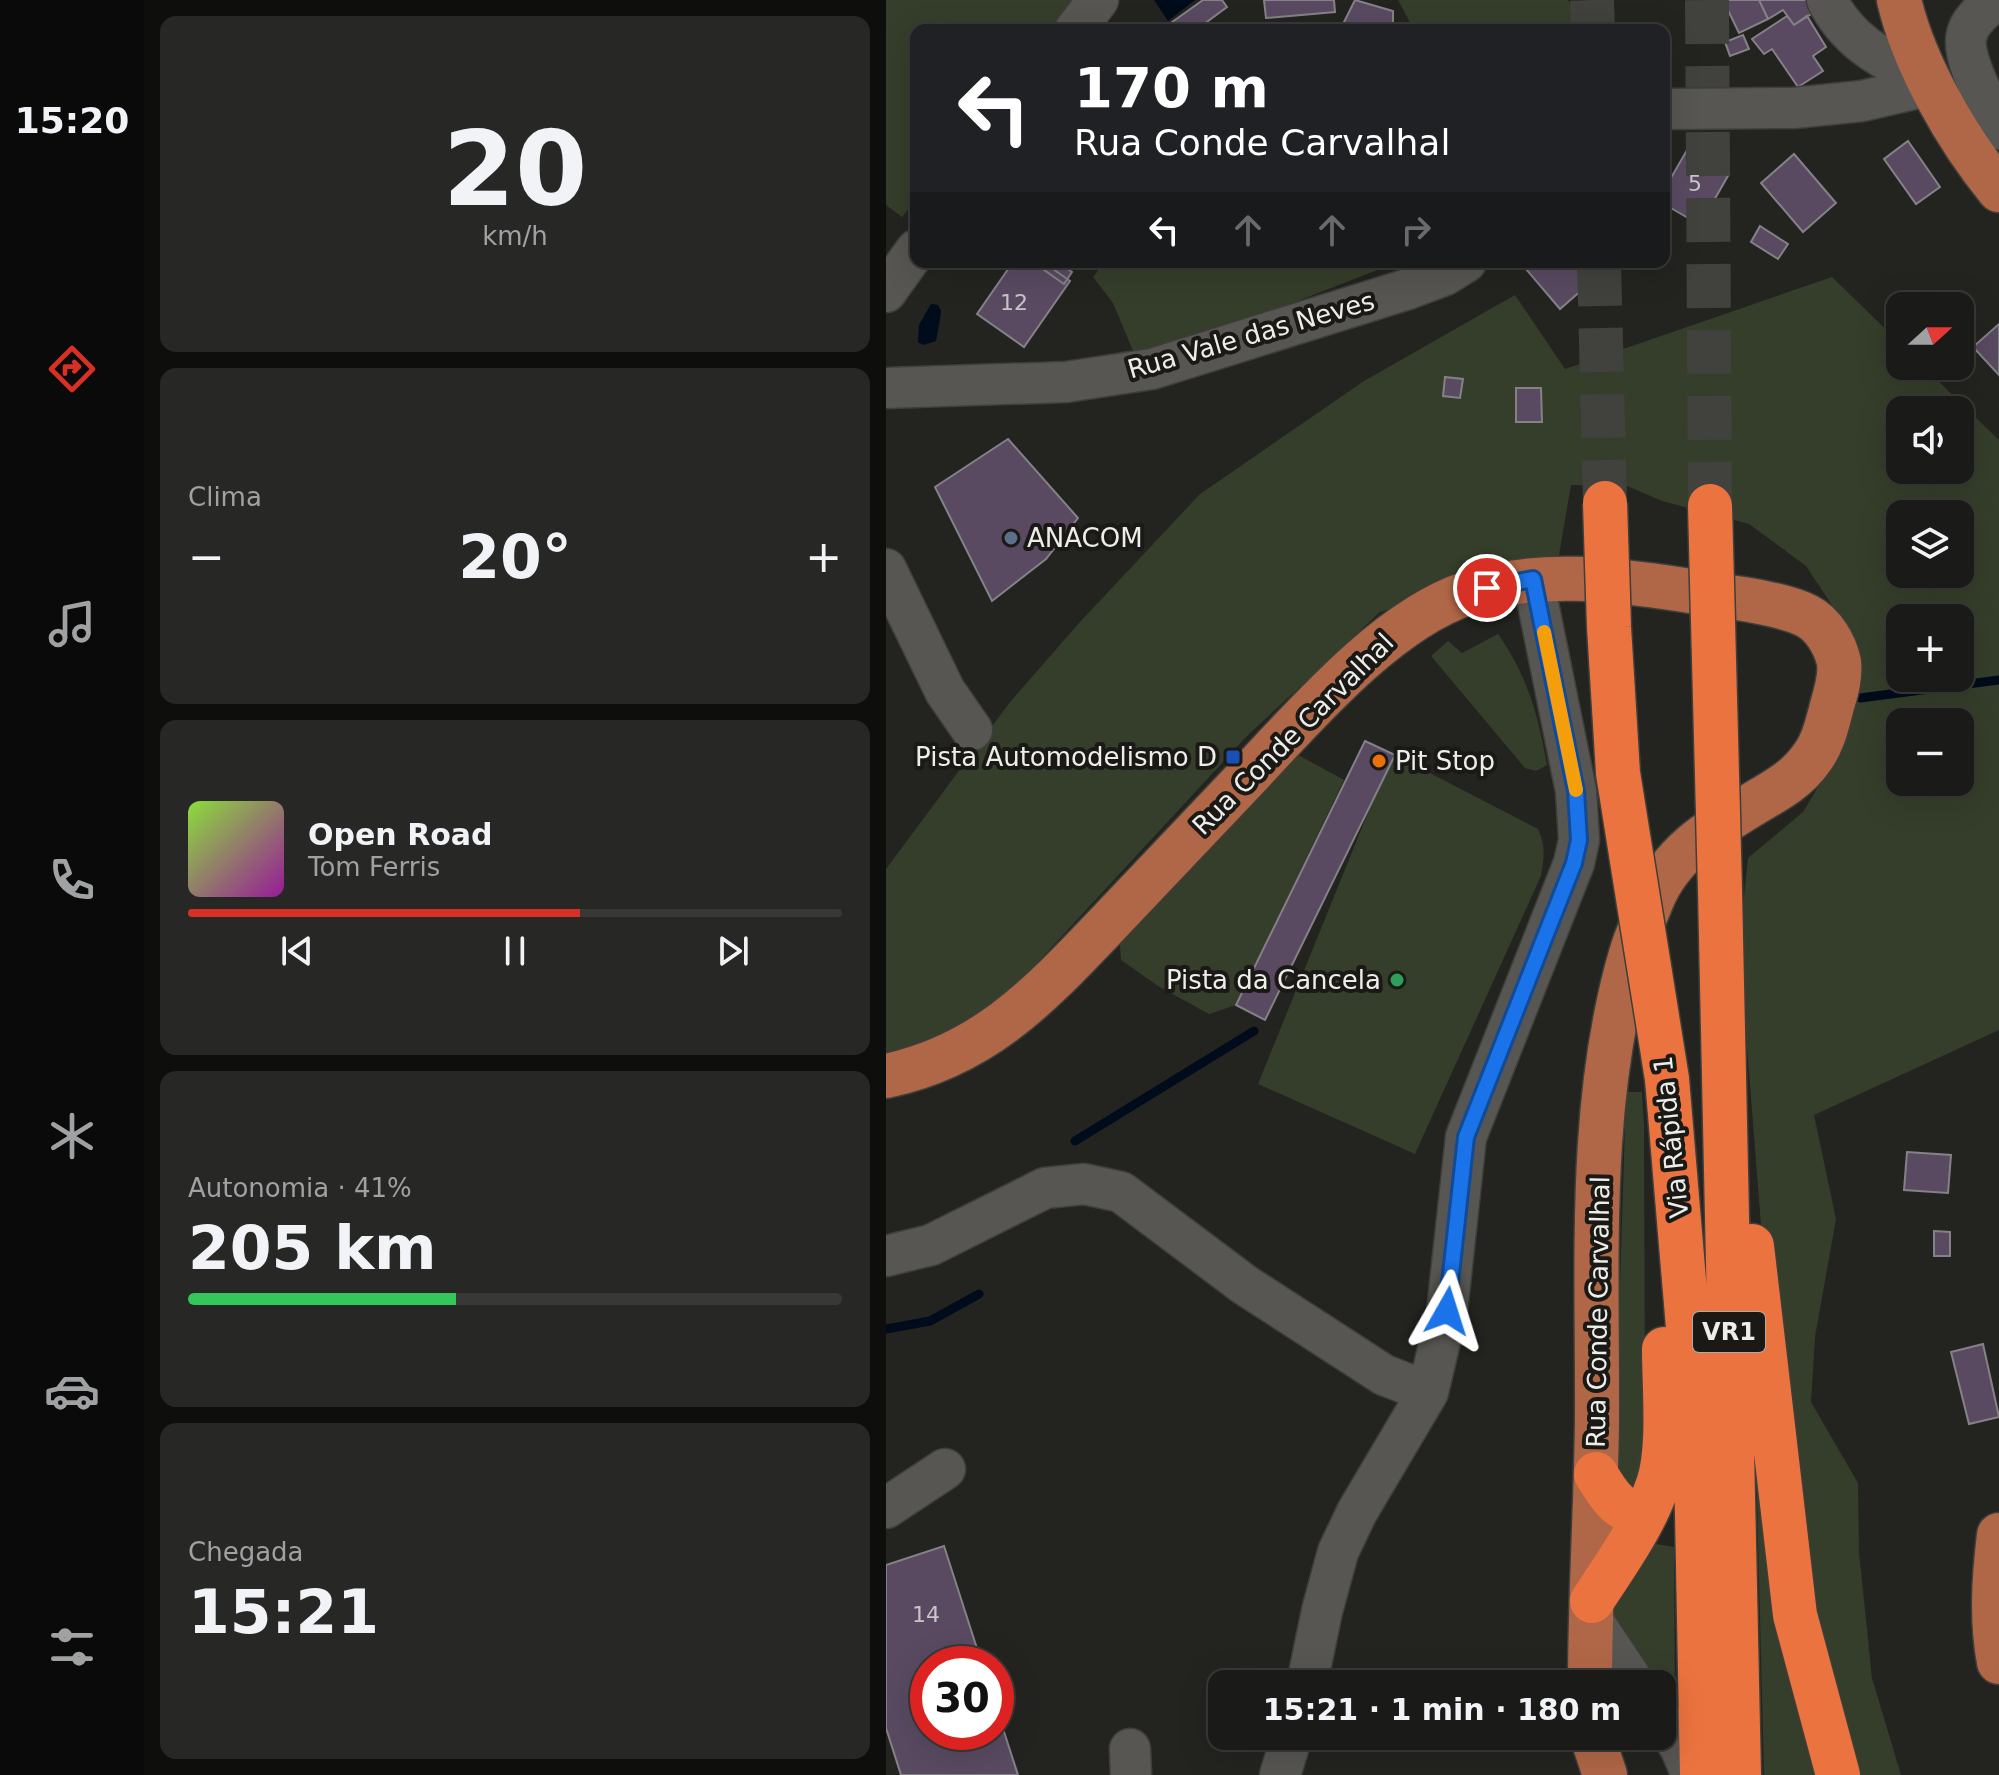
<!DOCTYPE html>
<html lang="pt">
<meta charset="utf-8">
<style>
:root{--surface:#1a1a18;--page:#272725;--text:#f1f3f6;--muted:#9fa1a2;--line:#383837;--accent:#d93025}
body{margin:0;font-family:"DejaVu Sans",sans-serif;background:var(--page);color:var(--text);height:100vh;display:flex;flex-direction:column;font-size:30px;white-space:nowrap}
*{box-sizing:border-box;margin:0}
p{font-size:26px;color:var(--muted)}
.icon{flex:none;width:44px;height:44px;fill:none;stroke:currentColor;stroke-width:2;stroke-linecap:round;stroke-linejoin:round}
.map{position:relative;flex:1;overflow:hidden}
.side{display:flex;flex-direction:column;gap:16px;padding:16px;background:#0e0e0d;width:742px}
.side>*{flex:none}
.banner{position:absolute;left:24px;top:24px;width:760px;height:244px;border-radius:16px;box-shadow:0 8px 32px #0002,0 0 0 2px var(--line);background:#202124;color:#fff;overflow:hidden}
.needle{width:52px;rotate:69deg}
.tools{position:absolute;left:1000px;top:292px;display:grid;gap:16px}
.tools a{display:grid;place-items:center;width:88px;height:88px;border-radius:16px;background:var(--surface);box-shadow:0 8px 32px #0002,0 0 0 2px var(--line);font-size:40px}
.speed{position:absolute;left:24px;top:1646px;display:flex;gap:16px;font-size:40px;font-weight:700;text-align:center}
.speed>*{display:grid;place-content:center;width:104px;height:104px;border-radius:50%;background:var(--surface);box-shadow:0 8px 32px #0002,0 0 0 2px var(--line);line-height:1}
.speed .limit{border:12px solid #d22;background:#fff;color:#111}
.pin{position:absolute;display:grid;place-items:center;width:68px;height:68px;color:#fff;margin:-34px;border:4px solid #fff;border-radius:50%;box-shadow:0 2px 8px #0007}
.me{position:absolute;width:88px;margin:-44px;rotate:6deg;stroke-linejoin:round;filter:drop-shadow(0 0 6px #0008)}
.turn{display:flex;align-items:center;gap:28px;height:168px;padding:0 32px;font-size:36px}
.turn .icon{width:104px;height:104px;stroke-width:2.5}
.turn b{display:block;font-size:56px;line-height:68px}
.lanes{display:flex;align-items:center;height:76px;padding:0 32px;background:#0003;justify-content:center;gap:40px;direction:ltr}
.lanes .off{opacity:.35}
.big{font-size:60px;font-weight:700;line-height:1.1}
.side .widget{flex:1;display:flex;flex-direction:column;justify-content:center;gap:12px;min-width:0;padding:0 28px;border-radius:16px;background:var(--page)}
.side .dial{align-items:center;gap:0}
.dial b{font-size:104px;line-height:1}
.song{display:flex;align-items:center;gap:24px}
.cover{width:96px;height:96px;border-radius:12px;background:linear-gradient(135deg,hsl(90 70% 55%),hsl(300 70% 35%))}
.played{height:8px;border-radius:4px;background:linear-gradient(90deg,var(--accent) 60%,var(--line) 60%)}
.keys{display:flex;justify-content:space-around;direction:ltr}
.heat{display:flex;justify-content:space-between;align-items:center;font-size:44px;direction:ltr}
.charge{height:12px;border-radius:6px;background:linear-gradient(90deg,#34c759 41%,var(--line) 0)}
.trip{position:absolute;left:322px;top:1670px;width:468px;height:80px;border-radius:16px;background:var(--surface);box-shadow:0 8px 32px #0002,0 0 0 2px var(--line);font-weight:700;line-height:80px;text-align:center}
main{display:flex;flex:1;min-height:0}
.tabs{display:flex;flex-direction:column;width:144px;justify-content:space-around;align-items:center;background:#0a0a0a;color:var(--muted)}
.tabs .icon{width:56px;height:56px}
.tabs .selected{color:var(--accent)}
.tabs b{font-size:36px;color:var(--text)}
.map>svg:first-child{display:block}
.green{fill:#353e2a;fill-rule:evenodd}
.water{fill:#000c1b}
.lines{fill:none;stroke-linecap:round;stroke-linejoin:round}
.stream{stroke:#000c1b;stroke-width:9}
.building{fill:#594a61;stroke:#848286;stroke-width:2}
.highway-tunnel{stroke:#41413e;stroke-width:44;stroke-dasharray:44 22;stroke-linecap:butt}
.minor-casing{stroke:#3e3e3a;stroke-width:43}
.major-casing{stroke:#3e3e3a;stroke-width:47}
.highway-casing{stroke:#3e3e3a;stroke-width:47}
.minor{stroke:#575652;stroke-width:40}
.major{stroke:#b06747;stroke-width:44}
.highway{stroke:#eb733f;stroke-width:44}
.highway-bridge-casing{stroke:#3e3e3a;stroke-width:47;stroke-linecap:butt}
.highway-bridge{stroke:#eb733f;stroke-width:44}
.route-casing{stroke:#114b97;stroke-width:20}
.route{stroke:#1a73e8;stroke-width:14}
.slow{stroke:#f59e0b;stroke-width:14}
.service-dot{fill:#5c6f8a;stroke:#1a1916;stroke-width:3}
.transit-dot{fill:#1a4fb4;stroke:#1a1916;stroke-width:3}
.food-dot{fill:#e8710a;stroke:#1a1916;stroke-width:3}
.leisure-dot{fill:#2e9e5b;stroke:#1a1916;stroke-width:3}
.labels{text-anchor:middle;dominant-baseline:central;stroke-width:8;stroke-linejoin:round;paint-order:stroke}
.number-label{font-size:22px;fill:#c8c4c8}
.shield{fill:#1a1916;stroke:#aeadaa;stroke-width:2}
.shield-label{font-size:24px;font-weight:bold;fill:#ededea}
.street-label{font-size:26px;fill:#ededea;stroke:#1a1916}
.poi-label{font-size:26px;fill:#ededea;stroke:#1a1916;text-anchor:start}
</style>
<main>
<nav class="tabs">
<b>15:20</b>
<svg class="icon selected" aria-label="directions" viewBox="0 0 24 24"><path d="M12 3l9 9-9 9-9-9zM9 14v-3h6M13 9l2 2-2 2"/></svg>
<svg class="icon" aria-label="music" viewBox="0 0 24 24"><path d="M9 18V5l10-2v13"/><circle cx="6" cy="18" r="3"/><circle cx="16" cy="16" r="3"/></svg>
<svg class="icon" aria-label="phone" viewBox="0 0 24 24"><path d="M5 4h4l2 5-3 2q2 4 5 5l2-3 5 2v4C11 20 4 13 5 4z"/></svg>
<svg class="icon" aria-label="climate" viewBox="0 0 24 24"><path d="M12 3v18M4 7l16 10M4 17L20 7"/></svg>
<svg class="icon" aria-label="car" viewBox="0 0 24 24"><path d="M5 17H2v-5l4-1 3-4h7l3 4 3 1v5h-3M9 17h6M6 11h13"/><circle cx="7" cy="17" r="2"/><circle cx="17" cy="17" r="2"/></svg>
<svg class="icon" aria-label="filters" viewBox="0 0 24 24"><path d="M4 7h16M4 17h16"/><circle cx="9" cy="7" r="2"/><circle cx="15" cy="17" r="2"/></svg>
</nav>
<section class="side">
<div class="widget dial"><b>20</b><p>km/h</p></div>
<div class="widget"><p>Clima</p>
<div class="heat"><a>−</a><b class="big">20°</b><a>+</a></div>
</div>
<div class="widget">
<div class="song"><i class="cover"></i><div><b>Open Road</b><p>Tom Ferris</p></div></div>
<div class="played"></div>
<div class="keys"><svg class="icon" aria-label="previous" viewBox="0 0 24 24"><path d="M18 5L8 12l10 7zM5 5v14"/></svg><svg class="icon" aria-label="pause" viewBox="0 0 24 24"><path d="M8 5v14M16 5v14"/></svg><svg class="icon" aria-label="next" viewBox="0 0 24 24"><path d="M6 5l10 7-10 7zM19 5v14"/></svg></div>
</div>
<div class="widget"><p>Autonomia · 41%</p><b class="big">205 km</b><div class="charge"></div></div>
<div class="widget"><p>Chegada</p><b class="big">15:21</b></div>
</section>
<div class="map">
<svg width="1113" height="1775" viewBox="0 0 1113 1775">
<rect width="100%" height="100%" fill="#232320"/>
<path class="green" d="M 0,0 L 188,0 L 164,30 L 30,30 L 30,200 L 16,217 L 0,205 Z
M 512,0 L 682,0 L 701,30 L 528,30 Z
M 219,262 L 512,262 L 373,316 L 250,358 L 227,303 L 207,277 Z
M 946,277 L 1014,343 L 1014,366 L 1037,366 L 1113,440 L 1113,1030 L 928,1115 L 950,1219 L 929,1337 L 925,1402 L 972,1483 L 973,1552 L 986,1678 L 1015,1775 L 973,1775 L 919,1595 L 877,1251 L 853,944 L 862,858 L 917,812 L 953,752 L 955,619 L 920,566 L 863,524 L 776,501 L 741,486 L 685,485 L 672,561 L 494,612 L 361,736 L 115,1002 L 49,1047 L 0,1057 L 0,869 L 124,702 L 193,623 L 314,494 L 478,381 L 629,295 L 679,369 ZM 1014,410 L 1074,410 L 1074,470 L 1014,470 ZM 1014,514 L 1074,514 L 1074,574 L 1014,574 ZM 1014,618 L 1074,618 L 1074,678 L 1014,678 ZM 1014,722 L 1074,722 L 1074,782 L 1014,782 Z
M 612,634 C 642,677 652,714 661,765 L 650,771 L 639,768 L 545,656 L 562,641 L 576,653 Z
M 405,751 L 458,780 L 350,1005 L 323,1014 L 272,986 L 235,960 L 233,933 Z
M 509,755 L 652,829 C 660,846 658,858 655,876 L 529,1154 L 372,1084 L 490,793 Z
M 740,1092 L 756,1092 L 758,1126 L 759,1414 L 756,1476 L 747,1488 L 733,1483 L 729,1448 Z
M 870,1458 L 934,1775 L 878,1775 Z
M 765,1543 L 788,1547 L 789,1714 L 776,1699 L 776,1684 L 762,1684 L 725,1633 L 728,1596 Z"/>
<path class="water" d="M 268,0 L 309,0 L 282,21 Z
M 45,304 L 52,305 L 55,311 C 55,314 51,337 50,341 L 37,345 L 32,342 L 33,325 Z"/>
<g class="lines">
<path class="stream" d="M 974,698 L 1113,680
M 189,1141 L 368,1031
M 0,1329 L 44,1321 L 93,1294"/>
</g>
<path class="building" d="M 317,0 L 336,0 L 341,7 L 310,30 L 275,30 Z
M 378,0 L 448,0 L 449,12 L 380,18 Z
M 469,0 L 507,11 L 507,30 L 454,30 Z
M 837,0 L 873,0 L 882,19 L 853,33 Z
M 873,0 L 923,0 L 930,11 L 908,25 L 897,10 L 882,19 Z
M 901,16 L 908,25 L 921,16 L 940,47 L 927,56 L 937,71 L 912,87 L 886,49 L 878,54 L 866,39 Z
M 857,35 L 863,49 L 844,56 L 839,42 Z
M 1022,141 L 1054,187 L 1030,204 L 998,159 Z
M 801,150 L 843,174 L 814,225 L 778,204 L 778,190 Z
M 908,154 L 950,203 L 917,232 L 875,183 Z
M 874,226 L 902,244 L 892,259 L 865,242 Z
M 127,262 L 157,262 L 184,281 L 138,347 L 91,314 Z
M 158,262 L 172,262 L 186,272 L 178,284 L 154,267 Z
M 634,262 L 688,262 L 705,282 L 674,309 Z
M 1113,324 L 1113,375 L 1087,347 Z
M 559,377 L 577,379 L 574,398 L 557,396 Z
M 630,388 L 655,388 L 656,422 L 630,422 Z
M 122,439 L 192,518 L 160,559 L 106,601 L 49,487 Z
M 479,741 L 509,755 L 379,1020 L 350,1005 Z
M 1021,1152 L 1065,1155 L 1062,1193 L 1018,1190 Z
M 1048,1231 L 1064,1232 L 1064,1256 L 1048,1256 Z
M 1097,1344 L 1113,1417 L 1083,1424 L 1065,1352 Z
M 58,1546 L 96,1664 L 42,1664 L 42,1732 L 110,1732 L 110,1707 L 132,1775 L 15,1775 L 0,1728 L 0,1565 Z"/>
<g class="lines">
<path class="highway-tunnel" d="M 706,0 L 707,30
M 821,0 L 824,506
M 713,262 L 719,503"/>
<g class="minor-casing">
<path id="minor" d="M 941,0 C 964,46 1003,61 1045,85
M 1109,0 C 1099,9 1084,20 1081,34 C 1074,57 1103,107 1113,129
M 189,30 L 212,0
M 778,109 L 908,108 L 976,101 L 1045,85
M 0,292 L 30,250
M 0,388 L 180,382 L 266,369 L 519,290 L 559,275 L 580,262
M 0,569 L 59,691 L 86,730
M 0,1256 L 45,1245 L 159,1188 L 198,1184 L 235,1192 L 359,1285 L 498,1375 L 542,1392
M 0,1508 L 59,1469
M 705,1618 L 749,1684
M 421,1684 L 436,1611 L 452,1552 L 471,1512 L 542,1392 L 561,1311 L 580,1137 L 688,863 L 693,840 L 690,791 L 647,579
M 776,1719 L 794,1747 L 806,1775
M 244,1749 L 245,1775
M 394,1775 L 406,1736"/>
</g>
<g class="major-casing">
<path id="major" d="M 1013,0 C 1028,64 1071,139 1113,190
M 0,1076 C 95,1056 150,999 214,932 C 264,879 314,826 364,774 C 421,713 502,619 582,593 C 652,570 727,579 798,590 C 830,596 892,601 921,616 C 937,624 949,644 953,662 C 955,677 950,692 946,706 C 941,725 937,744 925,759 C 912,778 891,790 872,801 C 828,828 786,851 766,900 C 759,918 750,936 745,954 C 701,1104 712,1266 711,1421 C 710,1509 704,1596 704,1684
M 1113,1535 C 1108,1577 1105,1619 1113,1662
M 706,1736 L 719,1775"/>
</g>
<g class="highway-casing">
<path id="highway" d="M 834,890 L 853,1775
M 781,1079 L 809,1410 L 816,1775
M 866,1246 L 909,1615 L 952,1775
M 710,1474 C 721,1493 738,1522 763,1507
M 706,1601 C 730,1564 758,1526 772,1484 C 784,1449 778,1387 778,1349"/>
</g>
<use href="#minor" class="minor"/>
<use href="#major" class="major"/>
<use href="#highway" class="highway"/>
<g class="highway-bridge-casing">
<path id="highway-bridge" d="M 719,503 L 723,627 L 732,773 L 781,1079
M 824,506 L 834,890"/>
</g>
<use href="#highway-bridge" class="highway-bridge"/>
</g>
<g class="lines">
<g class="route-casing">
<path id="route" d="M 561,1311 L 580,1137 L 688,863 L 693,840 L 690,791 L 647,579 L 601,588"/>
</g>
<use href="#route" class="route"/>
<path class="slow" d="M 658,632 L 690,790"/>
</g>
<circle class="service-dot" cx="125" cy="538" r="8"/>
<rect class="transit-dot" x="339" y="749" width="16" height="16" rx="4"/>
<circle class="food-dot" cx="493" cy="761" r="8"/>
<circle class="leisure-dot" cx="511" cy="980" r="8"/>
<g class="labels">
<g class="number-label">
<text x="809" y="183">5</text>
<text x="128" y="302">12</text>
<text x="40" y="1614">14</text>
</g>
<rect class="shield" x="807" y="1312" width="72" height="40" rx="6"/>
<g class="shield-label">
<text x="843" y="1332">VR1</text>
</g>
<g class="street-label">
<text transform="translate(365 335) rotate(-16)">Rua Vale das Neves</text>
<text transform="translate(407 734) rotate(-45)">Rua Conde Carvalhal</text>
<text transform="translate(785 1137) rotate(-96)">Via Rápida 1</text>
<text transform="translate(712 1312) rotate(-89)">Rua Conde Carvalhal</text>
</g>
<g class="poi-label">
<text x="141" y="538">ANACOM</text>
<text x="331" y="757" text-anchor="end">Pista Automodelismo D</text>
<text x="509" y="761">Pit Stop</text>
<text x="495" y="980" text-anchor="end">Pista da Cancela</text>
</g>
</g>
</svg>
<div class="tools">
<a><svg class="needle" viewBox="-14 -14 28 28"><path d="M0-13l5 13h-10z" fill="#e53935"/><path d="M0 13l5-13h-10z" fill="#9fa1a2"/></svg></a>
<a><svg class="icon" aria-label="sound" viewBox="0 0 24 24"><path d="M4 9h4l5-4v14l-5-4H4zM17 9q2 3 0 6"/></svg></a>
<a><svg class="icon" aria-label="layers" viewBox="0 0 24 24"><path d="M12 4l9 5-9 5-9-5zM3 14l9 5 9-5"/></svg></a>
<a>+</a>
<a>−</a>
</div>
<div class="speed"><div class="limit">30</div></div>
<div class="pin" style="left:601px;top:588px;background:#d93025"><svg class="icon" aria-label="arrive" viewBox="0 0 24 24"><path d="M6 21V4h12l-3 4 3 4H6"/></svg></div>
<svg class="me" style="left:561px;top:1311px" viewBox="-20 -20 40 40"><path d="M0-17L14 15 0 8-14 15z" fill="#1a73e8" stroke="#fff" stroke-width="4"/></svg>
<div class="trip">15:21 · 1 min · 180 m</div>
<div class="banner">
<div class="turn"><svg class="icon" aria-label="left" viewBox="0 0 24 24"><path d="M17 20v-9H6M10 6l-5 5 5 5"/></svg><div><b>170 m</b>Rua Conde Carvalhal</div></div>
<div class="lanes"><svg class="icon" aria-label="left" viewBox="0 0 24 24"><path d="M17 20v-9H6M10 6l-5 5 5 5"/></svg><svg class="icon off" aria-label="ahead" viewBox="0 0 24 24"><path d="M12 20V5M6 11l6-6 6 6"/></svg><svg class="icon off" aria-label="ahead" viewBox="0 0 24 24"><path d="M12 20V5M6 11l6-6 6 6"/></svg><svg class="icon off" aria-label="right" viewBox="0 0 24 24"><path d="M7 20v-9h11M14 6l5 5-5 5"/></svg></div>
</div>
</div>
</main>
